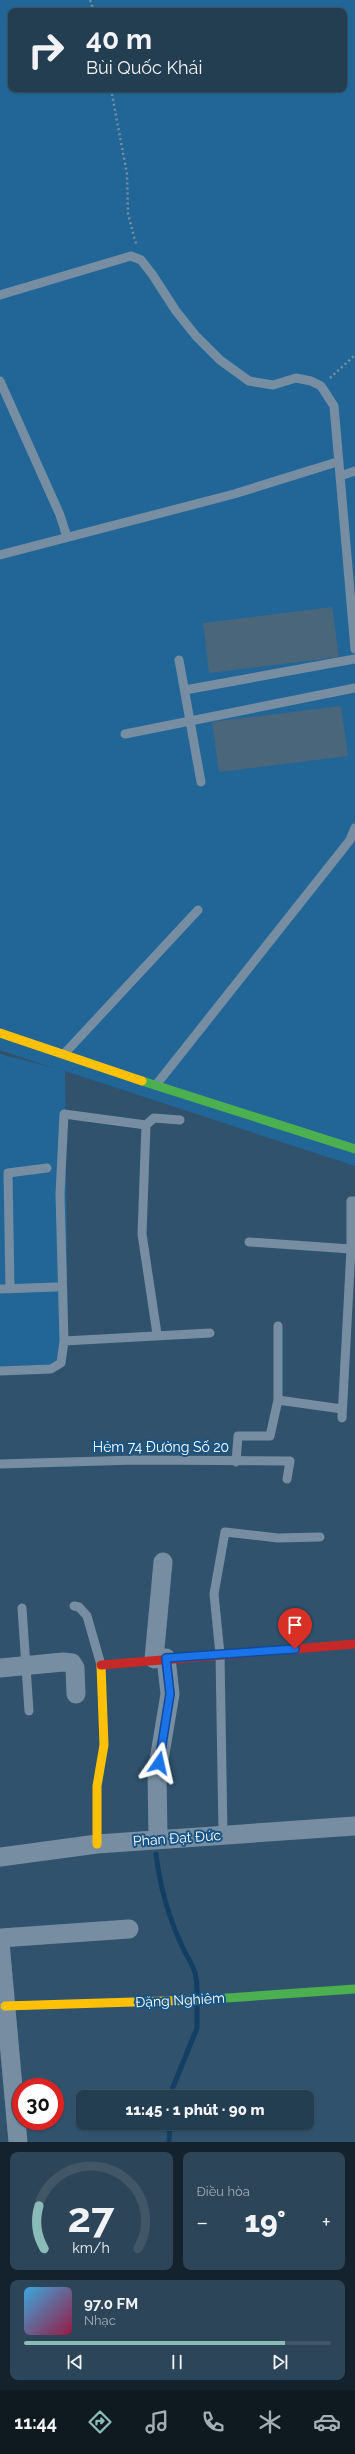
<!DOCTYPE html>
<html lang="vi">
<meta charset="utf-8">
<style>
:root{--surface:#243e51;--page:#2c4558;--text:#f1f3f6;--muted:#a3aeb7;--line:#415768;--accent:#8bbbb9}
body{margin:0;font-family:Raleway,sans-serif;background:var(--page);color:var(--text);height:100vh;display:flex;flex-direction:column;font-size:15px;white-space:nowrap}
*{box-sizing:border-box;margin:0}
p{font-size:13px;color:var(--muted)}
.icon{flex:none;width:22px;height:22px;fill:none;stroke:currentColor;stroke-width:2;stroke-linecap:round;stroke-linejoin:round}
.map{position:relative;height:2142px;overflow:hidden}
.details{display:flex;flex-direction:column;gap:10px;padding:10px;background:#14222d;flex:1}
.details>*{flex:none}
.top-card{position:absolute;left:8px;top:8px;width:339px;height:84px;border-radius:8px;box-shadow:0 1px 3px #0004,0 0 0 1px var(--line);background:#243e51;color:var(--text);overflow:hidden}
.speed{position:absolute;left:12px;top:2078px;display:flex;gap:8px;font-size:20px;font-weight:700;text-align:center}
.speed>*{display:grid;place-content:center;width:52px;height:52px;border-radius:50%;background:var(--surface);box-shadow:0 1px 3px #0004,0 0 0 1px var(--line);line-height:1}
.speed .limit{border:6px solid #d22;background:#fff;color:#111}
.pin{position:absolute;display:grid;place-items:center;width:34px;height:34px;color:#fff;margin:-41px -17px;border-radius:50% 50% 50% 0;rotate:-45deg;box-shadow:0 0 4px #0007}
.pin .icon{rotate:45deg}
.me{position:absolute;width:44px;margin:-22px;rotate:11deg;stroke-linejoin:round;filter:drop-shadow(0 0 3px #0008)}
.turn{display:flex;align-items:center;gap:14px;height:84px;padding:0 12px;font-size:18px}
.turn .icon{width:52px;height:52px;stroke-width:2.5}
.turn b{display:block;font-size:28px;line-height:34px}
.big{font-size:30px;font-weight:800;line-height:1.1}
.details .widget{flex:1;display:flex;flex-direction:column;justify-content:center;gap:6px;min-width:0;padding:0 14px;border-radius:8px;background:var(--page)}
.details .dial{align-items:center;gap:0}
.dial svg{height:104px;overflow:visible;fill:none;stroke:var(--line);stroke-width:7;stroke-linecap:round;text-anchor:middle}
.dial text{fill:var(--text);stroke:none}
.song{display:flex;align-items:center;gap:12px}
.cover{width:48px;height:48px;border-radius:6px;background:linear-gradient(135deg,hsl(200 70% 55%),hsl(340 70% 35%))}
.played{height:4px;border-radius:2px;background:linear-gradient(90deg,var(--accent) 85%,var(--line) 85%)}
.keys{display:flex;justify-content:space-around;direction:ltr}
.heat{display:flex;justify-content:space-between;align-items:center;font-size:22px;direction:ltr}
.details .tiles{flex:1;display:grid;gap:10px;grid-template-columns:1fr 1fr}
.widget:last-child{grid-column:span 2}
.trip{position:absolute;left:76px;top:2090px;width:238px;height:40px;border-radius:8px;background:var(--surface);box-shadow:0 1px 3px #0004,0 0 0 1px var(--line);font-weight:800;line-height:40px;text-align:center}
.tabs{display:flex;height:64px;justify-content:space-around;align-items:center;background:#0e1920;color:var(--muted)}
.tabs .icon{width:28px;height:28px}
.tabs .on{color:var(--accent)}
.tabs b{font-size:18px;color:var(--text)}
.map>svg:first-child{display:block}
.green{fill:#226697;fill-rule:evenodd}
.lines{fill:none;stroke-linecap:round;stroke-linejoin:round}
.stream{stroke:#123f63;stroke-width:5}
.building{fill:#4a667b}
.path{stroke:#778ea2;stroke-width:2.5;stroke-dasharray:2 3;stroke-linecap:butt}
.lane{stroke:#778ea2;stroke-width:9}
.street{stroke:#778ea2;stroke-width:19}
.fast{stroke:#4caf50;stroke-width:9}
.slow{stroke:#ffc107;stroke-width:9}
.jam{stroke:#c62828;stroke-width:9}
.route-casing{stroke:#114b97;stroke-width:10}
.route{stroke:#1a73e8;stroke-width:7}
.labels{text-anchor:middle;dominant-baseline:central;stroke-width:4;stroke-linejoin:round;paint-order:stroke}
.street-label{font-size:14px;fill:#fff;stroke:#185584}
</style>
<div class="map">
<svg width="355" height="2142" viewBox="0 0 355 2142">
<rect width="100%" height="100%" fill="#30526c"/>
<path class="green" d="M 0,0 L 355,0 L 355,1166 L 65,1071 L 68,1348 L 58,1364 L 0,1372 L 0,1054 L 54,1068 L 0,1050 ZM 11,11 L 344,11 L 344,89 L 11,89 Z"/>
<g class="lines">
<path class="stream" d="M 156,1854 C 160,1887 168,1916 182,1946 C 193,1969 197,1967 197,1995
M 169,2097 L 197,2028 L 197,2005
M 169,2142 L 170,2123"/>
</g>
<path class="building" d="M 332,607 L 339,657 L 209,673 L 203,623 Z
M 341,706 L 348,756 L 219,772 L 212,722 Z"/>
<g class="lines">
<path class="path" d="M 90,0 L 94,11
M 111,89 L 127,174 L 128,214 L 136,244
M 330,378 L 355,355"/>
<path class="lane" d="M 0,295 L 131,256 L 141,260 L 152,274 L 176,311 L 196,336 L 220,360 L 249,381 L 273,385 L 296,378 L 311,381 L 321,386 L 334,406 L 355,649
M 0,381 L 60,515 L 67,537
M 340,476 L 355,471
M 0,555 L 234,494 L 337,462
M 179,660 L 201,782
M 185,690 L 355,659
M 125,734 L 355,688
M 64,1054 L 198,910
M 156,1085 L 350,840 L 355,828
M 146,1125 L 142,1234 L 157,1334
M 249,1242 L 351,1249
M 0,1289 L 56,1287
M 10,1289 L 8,1173 L 47,1168
M 278,1326 L 278,1400
M 64,1341 L 210,1333
M 0,1371 L 51,1369 L 61,1363 L 64,1341 L 60,1194 L 64,1114 L 146,1125 L 154,1118 L 180,1120
M 342,1418 L 351,1249 L 351,1201 L 355,1201
M 236,1462 L 238,1436 L 270,1436 L 278,1400 L 342,1409
M 0,1464 L 136,1460 L 290,1461 L 287,1479
M 74,1606 L 79,1607 L 87,1616 L 101,1665
M 22,1608 L 29,1711
M 223,1834 L 220,1654 L 214,1594 L 225,1532 L 278,1538 L 320,1537"/>
<path class="street" d="M 154,1659 L 163,1562
M 0,1668 L 63,1662 L 72,1663 L 75,1668 L 76,1694
M 158,1838 L 157,1772 L 170,1694 L 166,1658
M 0,1857 L 97,1844 L 355,1826
M 0,1938 L 129,1929
M 0,1942 L 18,2142"/>
<path class="fast" d="M 142,1081 L 355,1149
M 198,2000 L 355,1989"/>
<path class="slow" d="M 0,1033 L 142,1081
M 97,1844 L 97,1786 L 104,1745 L 101,1665
M 5,2006 L 198,2000"/>
<path class="jam" d="M 101,1665 L 355,1644"/>
</g>
<g class="lines">
<g class="route-casing">
<path id="route" d="M 159,1763 L 170,1694 L 166,1658 L 295,1649"/>
</g>
<use href="#route" class="route"/>
</g>
<g class="labels">
<g class="street-label">
<text x="161" y="1447">Hẻm 74 Đường Số 20</text>
<text transform="translate(177 1838) rotate(-4)">Phan Đạt Đức</text>
<text transform="translate(180 2000) rotate(-3)">Đặng Nghiêm</text>
</g>
</g>
</svg>
<div class="speed"><div class="limit">30</div></div>
<div class="pin" style="left:295px;top:1649px;background:#d93025"><svg class="icon" aria-label="arrive" viewBox="0 0 24 24"><path d="M6 21V4h12l-3 4 3 4H6"/></svg></div>
<svg class="me" style="left:159px;top:1763px" viewBox="-20 -20 40 40"><path d="M0-17L14 15 0 8-14 15z" fill="#1a73e8" stroke="#fff" stroke-width="4"/></svg>
<div class="trip">11:45 · 1 phút · 90 m</div>
<div class="top-card">
<div class="turn"><svg class="icon" aria-label="right" viewBox="0 0 24 24"><path d="M7 20v-9h11M14 6l5 5-5 5"/></svg><div><b>40 m</b>Bùi Quốc Khái</div></div>
</div>
</div>
<section class="details">
<div class="tiles">
<div class="widget dial"><svg viewBox="0 0 100 80">
<path d="M14 69A42 42 0 1 1 86 69"/>
<path d="M14 69A42 42 0 0 1 10 36" stroke="#8bbbb9"/>
<text x="50" y="56" font-size="32" font-weight="700">27</text>
<text x="50" y="72" font-size="11">km/h</text>
</svg></div>
<div class="widget"><p>Điều hòa</p>
<div class="heat"><a>−</a><b class="big">19°</b><a>+</a></div>
</div>
<div class="widget">
<div class="song"><i class="cover"></i><div><b>97.0 FM</b><p>Nhạc</p></div></div>
<div class="played"></div>
<div class="keys"><svg class="icon" aria-label="previous" viewBox="0 0 24 24"><path d="M18 5L8 12l10 7zM5 5v14"/></svg><svg class="icon" aria-label="pause" viewBox="0 0 24 24"><path d="M8 5v14M16 5v14"/></svg><svg class="icon" aria-label="next" viewBox="0 0 24 24"><path d="M6 5l10 7-10 7zM19 5v14"/></svg></div>
</div>
</div>
</section>
<nav class="tabs">
<b>11:44</b>
<svg class="icon on" aria-label="directions" viewBox="0 0 24 24"><path d="M12 3l9 9-9 9-9-9zM9 14v-3h6M13 9l2 2-2 2"/></svg>
<svg class="icon" aria-label="music" viewBox="0 0 24 24"><path d="M9 18V5l10-2v13"/><circle cx="6" cy="18" r="3"/><circle cx="16" cy="16" r="3"/></svg>
<svg class="icon" aria-label="phone" viewBox="0 0 24 24"><path d="M5 4h4l2 5-3 2q2 4 5 5l2-3 5 2v4C11 20 4 13 5 4z"/></svg>
<svg class="icon" aria-label="climate" viewBox="0 0 24 24"><path d="M12 3v18M4 7l16 10M4 17L20 7"/></svg>
<svg class="icon" aria-label="car" viewBox="0 0 24 24"><path d="M5 17H2v-5l4-1 3-4h7l3 4 3 1v5h-3M9 17h6M6 11h13"/><circle cx="7" cy="17" r="2"/><circle cx="17" cy="17" r="2"/></svg>
</nav>
